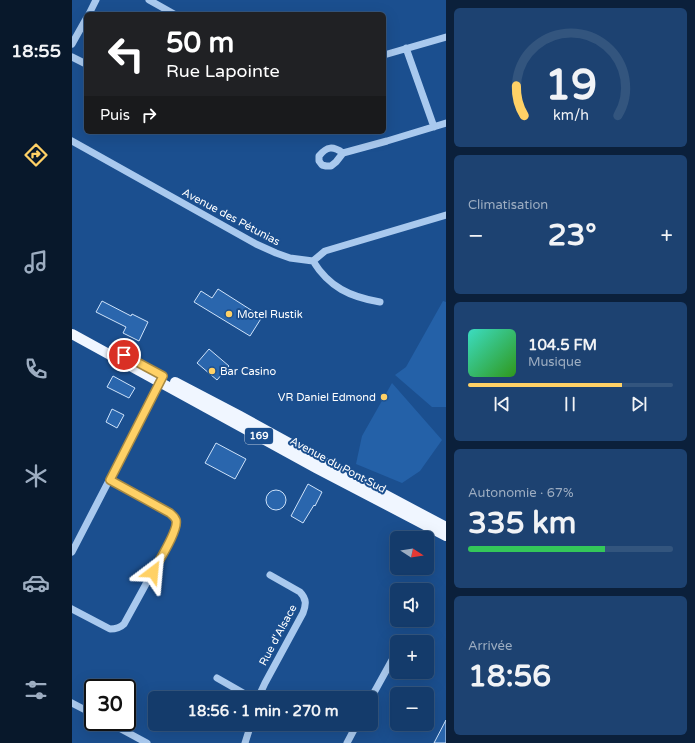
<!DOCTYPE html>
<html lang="fr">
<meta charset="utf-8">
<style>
:root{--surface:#143b6b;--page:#1d4271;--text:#f1f3f6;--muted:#9dadc1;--line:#33557e;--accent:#ffd166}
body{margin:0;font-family:"Varela Round",sans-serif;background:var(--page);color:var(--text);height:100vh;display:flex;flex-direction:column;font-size:15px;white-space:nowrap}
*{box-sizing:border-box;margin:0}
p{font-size:13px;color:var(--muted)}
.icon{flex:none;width:22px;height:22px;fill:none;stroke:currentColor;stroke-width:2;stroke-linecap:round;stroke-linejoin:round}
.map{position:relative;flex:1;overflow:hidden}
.drawer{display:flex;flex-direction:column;gap:8px;padding:8px;background:#0b203b;width:249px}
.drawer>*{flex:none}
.guide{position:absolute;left:12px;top:12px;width:302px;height:122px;border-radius:6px;box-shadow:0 4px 16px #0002,0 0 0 1px var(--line);background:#202124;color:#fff;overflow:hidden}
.needle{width:26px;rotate:102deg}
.buttons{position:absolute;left:318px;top:531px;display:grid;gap:8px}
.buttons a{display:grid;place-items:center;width:44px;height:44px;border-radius:6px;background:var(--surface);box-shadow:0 4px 16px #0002,0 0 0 1px var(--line);font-size:20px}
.speed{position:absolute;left:12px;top:679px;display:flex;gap:8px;font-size:20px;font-weight:700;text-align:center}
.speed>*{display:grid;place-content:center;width:52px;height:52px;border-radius:50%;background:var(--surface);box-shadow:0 4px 16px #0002,0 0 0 1px var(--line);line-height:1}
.speed .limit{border:2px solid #111;border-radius:6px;background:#fff;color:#111}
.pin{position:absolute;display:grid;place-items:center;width:34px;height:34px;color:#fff;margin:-17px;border:2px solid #fff;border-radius:50%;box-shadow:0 1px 4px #0007}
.me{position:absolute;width:44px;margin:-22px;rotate:29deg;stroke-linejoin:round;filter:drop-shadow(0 0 3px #0008)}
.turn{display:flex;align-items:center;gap:14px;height:84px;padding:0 16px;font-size:18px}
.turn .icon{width:52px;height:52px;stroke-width:2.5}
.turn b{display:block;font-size:28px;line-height:34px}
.then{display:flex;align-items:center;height:38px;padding:0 16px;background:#0003;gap:8px;font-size:15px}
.big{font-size:30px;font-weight:700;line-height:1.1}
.drawer .card{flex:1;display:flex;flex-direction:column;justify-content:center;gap:6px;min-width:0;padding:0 14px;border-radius:6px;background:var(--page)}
.drawer .dial{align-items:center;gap:0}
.dial svg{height:104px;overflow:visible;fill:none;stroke:var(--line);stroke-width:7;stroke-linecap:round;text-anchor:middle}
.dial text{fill:var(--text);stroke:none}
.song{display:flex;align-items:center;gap:12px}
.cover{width:48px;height:48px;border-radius:6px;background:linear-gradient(135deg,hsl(170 70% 55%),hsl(110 70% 35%))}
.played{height:4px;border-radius:2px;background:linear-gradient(90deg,var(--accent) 75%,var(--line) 75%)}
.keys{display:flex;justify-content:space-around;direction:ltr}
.heat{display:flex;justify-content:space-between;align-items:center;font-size:22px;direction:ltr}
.charge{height:6px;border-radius:3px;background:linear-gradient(90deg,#34c759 67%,var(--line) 0)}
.trip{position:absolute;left:76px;top:691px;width:230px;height:40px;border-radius:6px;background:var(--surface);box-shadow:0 4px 16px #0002,0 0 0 1px var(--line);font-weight:700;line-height:40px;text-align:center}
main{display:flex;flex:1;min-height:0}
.tab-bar{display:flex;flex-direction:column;width:72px;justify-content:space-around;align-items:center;background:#08182b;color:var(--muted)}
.tab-bar .icon{width:28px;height:28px}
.tab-bar .current{color:var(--accent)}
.tab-bar b{font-size:18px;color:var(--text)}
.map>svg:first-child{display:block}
.green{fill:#2461a8}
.building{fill:#2a66ad;stroke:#cfe3fa}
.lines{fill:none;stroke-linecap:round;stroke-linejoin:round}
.minor{stroke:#a9c9ee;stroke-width:7}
.major{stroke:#f0f6ff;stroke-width:10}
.route-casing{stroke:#a68842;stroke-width:10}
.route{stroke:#ffd166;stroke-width:7}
.poi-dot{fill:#ffd166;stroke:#1b4f8f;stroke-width:1.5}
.labels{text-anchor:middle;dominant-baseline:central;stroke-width:4;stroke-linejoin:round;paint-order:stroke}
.shield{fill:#1b4f8f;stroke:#bbcadd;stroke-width:1}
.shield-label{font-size:10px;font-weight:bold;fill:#fff}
.street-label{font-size:11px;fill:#fff;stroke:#1b4f8f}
.poi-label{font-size:11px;fill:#fff;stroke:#1b4f8f;text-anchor:start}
</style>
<main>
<nav class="tab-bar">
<b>18:55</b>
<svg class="icon current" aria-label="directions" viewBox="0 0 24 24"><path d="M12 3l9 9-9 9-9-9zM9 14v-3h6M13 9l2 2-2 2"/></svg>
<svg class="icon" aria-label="music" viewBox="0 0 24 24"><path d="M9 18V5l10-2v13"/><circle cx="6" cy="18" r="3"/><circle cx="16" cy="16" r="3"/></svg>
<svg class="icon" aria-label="phone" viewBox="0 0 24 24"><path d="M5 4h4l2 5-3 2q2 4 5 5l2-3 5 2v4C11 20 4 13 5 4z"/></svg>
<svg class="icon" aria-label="climate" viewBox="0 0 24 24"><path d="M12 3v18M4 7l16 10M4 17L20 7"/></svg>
<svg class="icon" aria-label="car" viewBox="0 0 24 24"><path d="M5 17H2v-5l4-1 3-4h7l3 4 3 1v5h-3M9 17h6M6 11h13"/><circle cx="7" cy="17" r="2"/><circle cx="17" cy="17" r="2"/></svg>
<svg class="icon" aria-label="filters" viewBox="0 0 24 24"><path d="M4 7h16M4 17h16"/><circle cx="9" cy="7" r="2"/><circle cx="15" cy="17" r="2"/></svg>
</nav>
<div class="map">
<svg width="374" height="743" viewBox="0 0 374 743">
<rect width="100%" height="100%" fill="#1b4f8f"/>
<path class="green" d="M 371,301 L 374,302 L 374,407 L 360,407 L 323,375 L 334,367 Z
M 320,383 L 370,440 L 348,471 L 330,483 L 284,464 L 290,436 Z"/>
<path class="building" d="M 146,289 L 190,317 L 178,336 L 122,302 L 129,291 L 140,298 Z
M 30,301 L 59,316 L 60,314 L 76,322 L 67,341 L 51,333 L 54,327 L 24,312 Z
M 137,349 L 157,366 L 145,380 L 125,363 Z
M 41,376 L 63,388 L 57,398 L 35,387 Z
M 40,409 L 52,415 L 45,428 L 34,422 Z
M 144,443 L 174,459 L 163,479 L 133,463 Z
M 236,484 L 250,492 L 243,506 L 242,505 L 231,523 L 219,516 Z
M194 500a10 10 0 1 1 20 0a10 10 0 1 1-20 0Z
M 374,720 L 374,743 L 362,743 Z"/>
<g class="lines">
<path class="minor" d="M 77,0 L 102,14
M 17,14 L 24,0
M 0,44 L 14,19
M 334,48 L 362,127
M 312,55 L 374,37
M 0,57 L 14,64
M 0,141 L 184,244 L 204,253 L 218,258 L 241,261 C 257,287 278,297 308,302
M 271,153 C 261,146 255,146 247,156 L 247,161 L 250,165 L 254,166 L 259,166 L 264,162 L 271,153 L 315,141 L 374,123
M 241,261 L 253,251 L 374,215
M 0,552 L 91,376
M 0,609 L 38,629 C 44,629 48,628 52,624 L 102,533 C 105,524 104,519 98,513 L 38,480
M 145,678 L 180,698
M 186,698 L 193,683 L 231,613 C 234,605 235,599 228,592 L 198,575
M 299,698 L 325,651
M 0,703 L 21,714
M 36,722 L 75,743
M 173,743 L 179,724
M 275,743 L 285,724"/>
<path class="major" d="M 0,334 L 244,468 L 374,536
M 103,382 L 168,416 L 248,460 L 374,527"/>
</g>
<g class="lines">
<g class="route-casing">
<path id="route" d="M 52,355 L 91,376 L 38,480 L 98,513 C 100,515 103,517 104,520 C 107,530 86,562 81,572"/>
</g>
<use href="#route" class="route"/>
</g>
<g class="poi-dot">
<circle cx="157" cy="314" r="4"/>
<circle cx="140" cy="371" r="4"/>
<circle cx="312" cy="397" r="4"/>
</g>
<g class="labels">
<rect class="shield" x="173" y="428" width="28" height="16" rx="3"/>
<g class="shield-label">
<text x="187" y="436">169</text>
</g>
<g class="street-label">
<text transform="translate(159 217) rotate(28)">Avenue des Pétunias</text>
<text transform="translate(266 465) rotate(28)">Avenue du Pont Sud</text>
<text transform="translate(206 635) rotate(-62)">Rue d'Alsace</text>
</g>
<g class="poi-label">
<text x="165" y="314">Motel Rustik</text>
<text x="148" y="371">Bar Casino</text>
<text x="304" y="397" text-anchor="end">VR Daniel Edmond</text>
</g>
</g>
</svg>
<div class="buttons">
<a><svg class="needle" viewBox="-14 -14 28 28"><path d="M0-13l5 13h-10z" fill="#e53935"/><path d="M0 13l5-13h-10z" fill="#9dadc1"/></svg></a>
<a><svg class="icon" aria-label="sound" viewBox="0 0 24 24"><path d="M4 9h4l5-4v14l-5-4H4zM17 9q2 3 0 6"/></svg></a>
<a>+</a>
<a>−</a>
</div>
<div class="speed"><div class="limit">30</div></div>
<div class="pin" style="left:52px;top:355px;background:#d93025"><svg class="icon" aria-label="arrive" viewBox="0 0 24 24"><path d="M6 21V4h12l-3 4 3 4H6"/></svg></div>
<svg class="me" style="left:81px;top:572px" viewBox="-20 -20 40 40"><path d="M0-17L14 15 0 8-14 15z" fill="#ffd166" stroke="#fff" stroke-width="4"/></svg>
<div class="trip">18:56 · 1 min · 270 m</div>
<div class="guide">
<div class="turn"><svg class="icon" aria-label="left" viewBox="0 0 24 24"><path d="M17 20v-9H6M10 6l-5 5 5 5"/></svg><div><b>50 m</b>Rue Lapointe</div></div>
<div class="then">Puis<svg class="icon" aria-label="right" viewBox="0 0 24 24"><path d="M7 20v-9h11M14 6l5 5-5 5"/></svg></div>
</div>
</div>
<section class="drawer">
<div class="card dial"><svg viewBox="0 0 100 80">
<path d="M14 69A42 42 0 1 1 86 69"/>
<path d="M14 69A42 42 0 0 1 8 46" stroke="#ffd166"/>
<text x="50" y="56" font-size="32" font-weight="700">19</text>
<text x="50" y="72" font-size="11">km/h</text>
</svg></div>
<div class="card"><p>Climatisation</p>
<div class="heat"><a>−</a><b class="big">23°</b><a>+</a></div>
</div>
<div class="card">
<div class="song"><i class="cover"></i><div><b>104.5 FM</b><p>Musique</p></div></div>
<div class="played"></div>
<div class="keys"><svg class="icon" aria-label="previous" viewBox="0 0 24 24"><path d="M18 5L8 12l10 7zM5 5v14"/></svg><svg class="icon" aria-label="pause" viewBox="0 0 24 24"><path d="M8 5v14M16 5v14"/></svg><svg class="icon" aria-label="next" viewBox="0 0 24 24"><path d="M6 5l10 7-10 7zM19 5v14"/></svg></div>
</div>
<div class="card"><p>Autonomie · 67%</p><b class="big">335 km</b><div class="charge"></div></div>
<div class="card"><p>Arrivée</p><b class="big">18:56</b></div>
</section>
</main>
